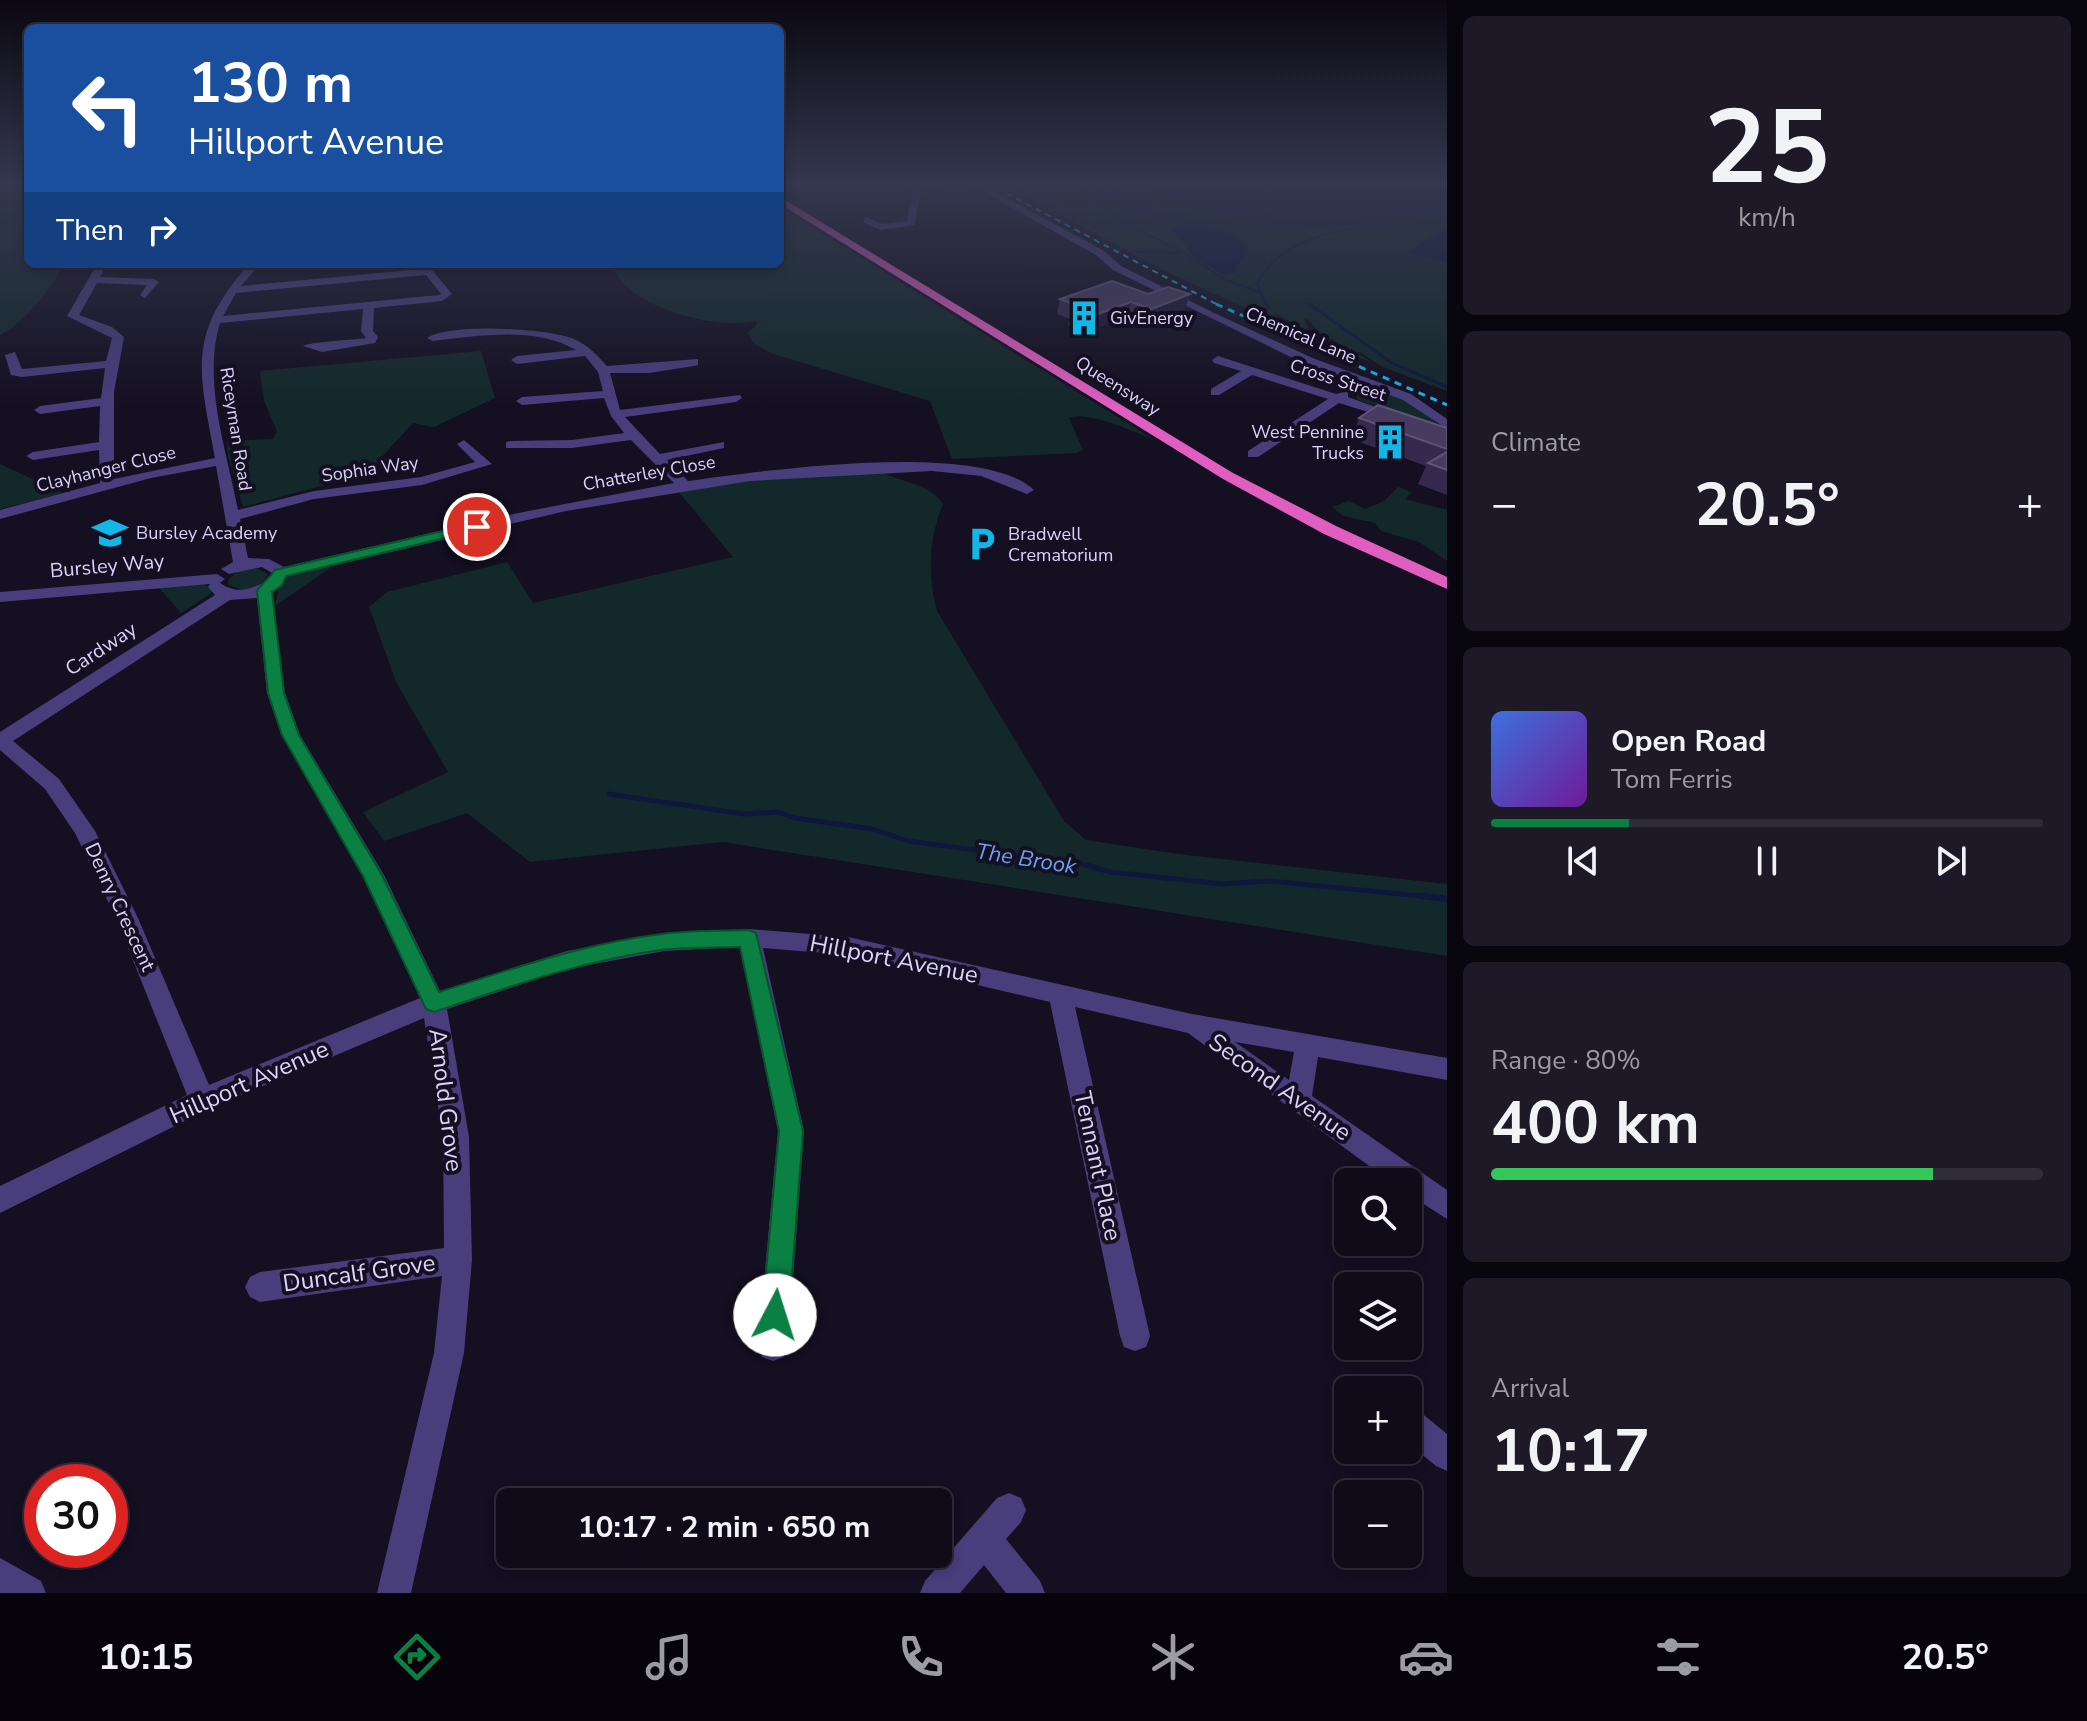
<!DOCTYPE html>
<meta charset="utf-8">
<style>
:root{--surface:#0f0b19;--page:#1d1926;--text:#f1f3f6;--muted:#9b9ba2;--line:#2f2b38;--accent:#0b8043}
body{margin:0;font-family:"Nunito Sans",sans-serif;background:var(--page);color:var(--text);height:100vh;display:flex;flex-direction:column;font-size:30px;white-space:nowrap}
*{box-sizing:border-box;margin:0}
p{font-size:26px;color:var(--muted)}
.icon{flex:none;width:44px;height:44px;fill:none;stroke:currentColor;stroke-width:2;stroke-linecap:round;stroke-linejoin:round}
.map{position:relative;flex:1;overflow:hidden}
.drawer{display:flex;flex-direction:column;gap:16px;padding:16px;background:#08060e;width:640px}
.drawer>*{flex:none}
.top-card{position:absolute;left:24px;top:24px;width:760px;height:244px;border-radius:12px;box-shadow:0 4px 12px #0003,0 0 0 2px var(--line);background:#1a4fa0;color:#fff;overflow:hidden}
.controls{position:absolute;left:1334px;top:1168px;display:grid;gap:16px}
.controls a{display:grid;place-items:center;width:88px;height:88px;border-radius:12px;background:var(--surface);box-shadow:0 4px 12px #0003,0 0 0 2px var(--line);font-size:40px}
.speed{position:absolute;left:24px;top:1464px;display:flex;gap:16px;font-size:40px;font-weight:700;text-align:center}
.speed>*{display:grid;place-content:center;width:104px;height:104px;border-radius:50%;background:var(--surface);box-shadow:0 4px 12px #0003,0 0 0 2px var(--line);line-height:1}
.speed .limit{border:12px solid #d22;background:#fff;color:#111}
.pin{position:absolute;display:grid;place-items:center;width:68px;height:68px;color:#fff;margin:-34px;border:4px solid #fff;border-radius:50%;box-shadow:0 2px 8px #0007}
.me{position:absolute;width:88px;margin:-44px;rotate:5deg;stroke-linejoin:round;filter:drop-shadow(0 0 6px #0008)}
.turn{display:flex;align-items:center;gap:28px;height:168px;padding:0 32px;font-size:36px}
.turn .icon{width:104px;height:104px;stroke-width:2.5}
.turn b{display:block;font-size:56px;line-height:68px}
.then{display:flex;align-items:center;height:76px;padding:0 32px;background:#0003;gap:16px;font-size:30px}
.big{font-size:60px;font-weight:700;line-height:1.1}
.drawer .widget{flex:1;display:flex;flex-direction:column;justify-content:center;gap:12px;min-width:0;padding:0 28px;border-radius:12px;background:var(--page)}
.drawer .dial{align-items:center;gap:0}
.dial b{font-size:104px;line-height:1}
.song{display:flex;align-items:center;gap:24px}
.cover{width:96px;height:96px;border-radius:12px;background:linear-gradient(135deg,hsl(220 70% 55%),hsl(280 70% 35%))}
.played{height:8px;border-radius:4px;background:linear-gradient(90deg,var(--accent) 25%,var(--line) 25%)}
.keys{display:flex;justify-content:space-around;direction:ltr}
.heat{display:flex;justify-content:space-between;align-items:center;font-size:44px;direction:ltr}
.charge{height:12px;border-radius:6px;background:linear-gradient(90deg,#34c759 80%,var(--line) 0)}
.trip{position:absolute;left:496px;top:1488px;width:456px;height:80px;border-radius:12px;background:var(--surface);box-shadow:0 4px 12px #0003,0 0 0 2px var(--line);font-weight:700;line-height:80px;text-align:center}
.menu{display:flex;height:128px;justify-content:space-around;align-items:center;background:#06040a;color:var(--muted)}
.menu .icon{width:56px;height:56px}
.menu .active{color:var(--accent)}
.menu b{font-size:36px;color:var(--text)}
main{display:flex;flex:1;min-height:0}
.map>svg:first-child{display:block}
.green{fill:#13282a}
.water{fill:#0d183c}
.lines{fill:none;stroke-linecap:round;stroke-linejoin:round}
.stream-far3{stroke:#0d183c;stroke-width:2}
.stream-far2{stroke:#0d183c;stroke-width:3}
.stream-far1{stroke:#0d183c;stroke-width:5}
.stream{stroke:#0d183c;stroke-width:6}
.minor{fill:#483e7c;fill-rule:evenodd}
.tertiary{fill:#483e7c;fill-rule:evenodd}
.trunk{fill:#e05ec0;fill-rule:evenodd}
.rail-far1{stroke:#13b7e7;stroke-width:2;stroke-dasharray:6 5;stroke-linecap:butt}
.rail{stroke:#13b7e7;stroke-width:3;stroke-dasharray:7 6;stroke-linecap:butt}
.wall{fill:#352a4d}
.shaded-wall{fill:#201734}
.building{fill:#473c60;stroke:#5e5478;stroke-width:2}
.route{fill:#0b8043;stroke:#07532c;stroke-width:2}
.labels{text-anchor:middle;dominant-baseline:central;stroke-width:8;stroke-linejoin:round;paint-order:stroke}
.far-poi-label{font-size:18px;fill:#dcd3fb;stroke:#140f21;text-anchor:start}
.far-street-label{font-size:18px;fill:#dcd3fb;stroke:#140f21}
.street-label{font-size:20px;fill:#dcd3fb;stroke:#140f21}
.water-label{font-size:22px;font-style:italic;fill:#69a2f3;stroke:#140f21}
.near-street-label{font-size:24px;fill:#dcd3fb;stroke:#140f21}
</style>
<main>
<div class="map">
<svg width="1447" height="1593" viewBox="0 0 1447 1593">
<rect width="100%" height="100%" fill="#140f21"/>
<path class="green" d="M 0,183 L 28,183 L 28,264 L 64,264 C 53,287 22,325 0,335 Z
M 1001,183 L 1447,183 L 1447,391 L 1383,367 L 1360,352 L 1356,353 L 1373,363 L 1343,352 L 1340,348 L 1346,348 L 1319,332 L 1307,318 L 1304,319 L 1309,329 L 1300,327 L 1273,312 L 1286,327 L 1159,268 Z
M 780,207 L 1155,440 C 1136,433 1087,410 1069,418 L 1083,450 L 1076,453 L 952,459 L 930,401 L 770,353 L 753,343 L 748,333 L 757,324 L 756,321 C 716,330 625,308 612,264 L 780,264 Z
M 481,351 L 495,398 L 434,427 L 413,423 L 366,474 L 243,507 L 228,456 L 227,441 L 273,439 L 277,431 L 264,401 L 260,371 Z
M 1363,389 C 1393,387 1420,409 1441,427 L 1358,400 L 1356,396 Z
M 0,464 L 63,493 L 0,509 Z
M 882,472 C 901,482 931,484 943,504 C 929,538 927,575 937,611 L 1064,821 L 1086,840 L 1178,854 L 1447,884 L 1447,956 L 723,842 L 530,862 L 467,813 L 384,841 L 363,812 L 448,772 L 396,682 L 369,607 L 387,592 L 507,562 L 533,603 L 733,557 L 678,491 L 728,482 Z
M 1398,487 L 1412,492 L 1405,499 L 1447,510 L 1447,561 L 1419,542 L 1381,531 L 1375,523 L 1343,516 L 1332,507 L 1349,501 L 1365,509 L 1384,501 Z
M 329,566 L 330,568 L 275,606 L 281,577 Z
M 256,568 L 268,574 L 261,585 L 243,590 L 228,585 L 229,579 L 237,572 Z
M 204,584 L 212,590 L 210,594 L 181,613 L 159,588 Z"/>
<path class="water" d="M 1084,183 C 1116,183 1135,207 1166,210 L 1167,214 L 1181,220 L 1171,222 L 1126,210 Z
M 1132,183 L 1447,183 L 1447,210 C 1362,228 1285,234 1201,209 C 1178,202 1155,191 1132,183 Z
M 1195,223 C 1214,225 1241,234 1249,251 L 1236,268 L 1238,272 L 1223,275 L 1188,252 L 1187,246 L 1173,232 L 1174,227 Z
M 1447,228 L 1447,263 L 1411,253 L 1412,249 Z"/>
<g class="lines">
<path class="stream-far3" d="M 1070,183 L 1110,209 L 1127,225 L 1183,252 L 1224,279 L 1259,292
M 1039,200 L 1100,228
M 1132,252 L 1179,253
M 1309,304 L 1312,306
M 1267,306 L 1257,284 C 1280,236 1348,225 1397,226"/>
<path class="stream-far2" d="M 1309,304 L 1392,363 L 1447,387
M 1249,312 L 1268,308 L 1266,304"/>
<path class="stream-far1" d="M 609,794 L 744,814 L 778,812 L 795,818 L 872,829 L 908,841 L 1086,865 L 1110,872 L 1223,884 L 1269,881 L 1441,898"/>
<path class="stream" d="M 1422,896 L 1447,899"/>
<path class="minor" d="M 900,183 L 949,183 L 922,188 L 914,225 L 881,230 L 863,222 L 866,217 L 882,224 L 907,221 L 913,188 Z
M 968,183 L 979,183 L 1104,251 L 1121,266 L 1212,312 L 1315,359 L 1411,394 L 1447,419 L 1447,429 L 1403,400 L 1307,365 L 1113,270 L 1096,255 Z
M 97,264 L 107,264 L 100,277 L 154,279 L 159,282 L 145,298 L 140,295 L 147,285 L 97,283 L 79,315 L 112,327 L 124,337 L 114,392 L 114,479 L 215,458 C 199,371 186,335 249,264 L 260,264 L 241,286 L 421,269 L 417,264 L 427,264 L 452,294 L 442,301 L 374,308 L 373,331 L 378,337 L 375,343 L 322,352 L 303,346 C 309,342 353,340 366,338 L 361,331 L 363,309 L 220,323 C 202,382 227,451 238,510 L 314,491 L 421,477 L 475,462 L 457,444 L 464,440 L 492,464 L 422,485 L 314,499 L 240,519 L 248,558 L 269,559 L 284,567 L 508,515 L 674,483 L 631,440 L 572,448 L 506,448 L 506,442 L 511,441 L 572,440 L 624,433 L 611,416 L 604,398 L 522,405 L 516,401 L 522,397 L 603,391 L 598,372 L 585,356 L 517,364 L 511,360 L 517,356 L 576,350 C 534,326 478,336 433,341 L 427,338 C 450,323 547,328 574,339 C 588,345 597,355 607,366 L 698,359 L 698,365 L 694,366 L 649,373 L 610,373 L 620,410 L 740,395 L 742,398 L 736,402 L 625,417 L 660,454 L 724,442 L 724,448 L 667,460 L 688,481 C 760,471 981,439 1034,490 L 1027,494 L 981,476 L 932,471 L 750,481 L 566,511 L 280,578 L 262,567 L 229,574 L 221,569 L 233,562 L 216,466 L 151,478 L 0,519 L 0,510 L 100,483 L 99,450 L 33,460 L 26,456 L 33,452 L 99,442 L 100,406 L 40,414 L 34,410 L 40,406 L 101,398 L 105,368 L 22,377 L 11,375 L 5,355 L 15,352 L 22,369 L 106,361 L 112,338 L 67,316 ZM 426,275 L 441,294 L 439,295 L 223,316 L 236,293 Z
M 1218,356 L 1336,394 L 1348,391 L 1348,397 L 1403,417 L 1397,421 L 1339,403 L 1258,457 L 1248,457 L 1248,451 L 1328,399 L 1252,375 L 1219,395 L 1211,395 L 1211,389 L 1241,371 L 1214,363 L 1212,360 Z
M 217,574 L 225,579 L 220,583 C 242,597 252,586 274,579 L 282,584 L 272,592 L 285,693 L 300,735 L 384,875 L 440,991 L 567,951 L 664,933 L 749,929 L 848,937 L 1192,1014 L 1447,1058 L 1447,1080 L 1318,1057 L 1312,1096 L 1447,1190 L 1447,1219 L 1408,1194 L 1408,1182 L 1391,1182 L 1188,1033 L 1075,1007 L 1150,1336 L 1146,1347 L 1135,1351 L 1124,1347 L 1120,1336 L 1050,1002 L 848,955 L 763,948 L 804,1131 L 788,1346 L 784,1357 L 773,1361 L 762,1357 L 758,1346 L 778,1131 L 740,947 L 664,951 L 567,969 L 447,1009 L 469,1137 L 472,1260 L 464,1353 L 411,1593 L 377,1593 L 434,1353 L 442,1276 L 260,1302 L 250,1297 L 245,1287 L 250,1277 L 260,1272 L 444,1248 L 443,1137 L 424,1018 L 211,1108 L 0,1213 L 0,1186 L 187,1095 L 116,918 L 75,833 L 45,789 L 0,750 L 0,732 L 215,595 L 208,587 L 210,584 L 0,602 L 0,592 ZM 257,598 L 267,693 L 282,735 L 363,876 L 420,998 L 209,1085 L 138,918 L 95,831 L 59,779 L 13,741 L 230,600 ZM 1235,1042 L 1294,1052 L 1289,1080 Z
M 1408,1406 L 1419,1411 L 1447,1434 L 1447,1471 L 1436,1466 L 1408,1443 Z
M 1009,1493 L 1021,1498 L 1026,1510 L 1021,1522 L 1006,1539 L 1040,1581 L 1045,1593 L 1006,1593 L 984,1565 L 960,1593 L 920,1593 L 925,1581 L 997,1498 Z"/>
<path class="tertiary" d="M 0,1558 L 41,1581 L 46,1593 L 0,1593 Z"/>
<path class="trunk" d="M 780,197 L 1233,473 L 1336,526 L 1447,577 L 1447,589 L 1324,534 L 1223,479 L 780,204 Z"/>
<path class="rail-far1" d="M 987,183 L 1220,306"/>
<path class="rail" d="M 1216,304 L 1447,405"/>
</g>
<path class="wall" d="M 1148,294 L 1190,294 L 1185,309 L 1148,324 L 1128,316 L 1086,332 L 1068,325 L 1070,319 L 1057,314 L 1060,299 Z
M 1359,418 L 1447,428 L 1447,495 L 1418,484 L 1426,466 L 1351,439 Z"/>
<path class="shaded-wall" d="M 1190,294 L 1185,309 L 1148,324 L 1152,309 Z
M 1131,302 L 1128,316 L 1086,332 L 1090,317 Z"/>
<path class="building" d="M 1112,281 L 1148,294 L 1168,287 L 1190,294 L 1152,309 L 1131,302 L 1090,317 L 1072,311 L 1081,307 L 1060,299 Z
M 1378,405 L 1447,428 L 1447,449 L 1359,418 Z
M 1447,452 L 1447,470 L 1428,463 Z"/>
<linearGradient id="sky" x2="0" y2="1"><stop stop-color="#0b0812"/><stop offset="0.45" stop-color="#34374e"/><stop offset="1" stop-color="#34374e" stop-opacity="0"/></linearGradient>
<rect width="1447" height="406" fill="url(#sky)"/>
<path class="route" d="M 477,523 L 484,527 L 482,529 L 286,576 L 282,585 L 272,592 L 284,693 L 299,735 L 382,875 L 439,992 C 512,969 585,943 662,934 C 690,930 720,931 749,930 L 756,933 L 803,1131 L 789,1315 L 785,1325 L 775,1329 L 766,1325 L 762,1315 L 779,1131 L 740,947 C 714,948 686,947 660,950 C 582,961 508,987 434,1012 L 426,1009 L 363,876 L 282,735 L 268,693 L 257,591 C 262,583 269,579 275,570 Z"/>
<defs>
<g id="building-bare" transform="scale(2.76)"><path d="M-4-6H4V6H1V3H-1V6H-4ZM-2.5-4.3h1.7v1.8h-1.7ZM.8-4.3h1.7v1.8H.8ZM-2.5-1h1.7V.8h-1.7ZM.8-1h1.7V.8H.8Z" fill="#13b7e7" stroke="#140f21" stroke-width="2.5" paint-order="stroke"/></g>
<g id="school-bare" transform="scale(2.76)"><path d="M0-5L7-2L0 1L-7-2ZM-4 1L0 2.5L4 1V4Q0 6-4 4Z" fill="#13b7e7" stroke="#140f21" stroke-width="2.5" paint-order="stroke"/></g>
<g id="parking-bare" transform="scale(2.76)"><path d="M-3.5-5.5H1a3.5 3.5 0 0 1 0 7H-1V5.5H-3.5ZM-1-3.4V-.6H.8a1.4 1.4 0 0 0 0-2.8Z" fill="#13b7e7" stroke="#140f21" stroke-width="2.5" paint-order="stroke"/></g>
</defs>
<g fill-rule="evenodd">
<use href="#building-bare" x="1084" y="318"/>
<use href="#building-bare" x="1390" y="442"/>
<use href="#school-bare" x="110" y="533"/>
<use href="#parking-bare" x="982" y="544"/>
</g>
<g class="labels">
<g class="far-poi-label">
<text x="1110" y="318">GivEnergy</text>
<text x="1364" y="432" text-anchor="end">West Pennine<tspan x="1364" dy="21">Trucks</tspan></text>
<text x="136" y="533">Bursley Academy</text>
<text x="1008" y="534">Bradwell<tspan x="1008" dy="21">Crematorium</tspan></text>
</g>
<g class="far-street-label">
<text transform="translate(1301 335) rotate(23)">Chemical Lane</text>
<text transform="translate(1338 380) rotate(18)">Cross Street</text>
<text transform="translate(1118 386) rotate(32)">Queensway</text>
<text transform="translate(236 429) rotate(81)">Riceyman Road</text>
<text transform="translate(106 469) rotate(-14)">Clayhanger Close</text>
<text transform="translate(370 469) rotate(-8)">Sophia Way</text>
<text transform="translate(649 473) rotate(-10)">Chatterley Close</text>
</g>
<g class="street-label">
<text transform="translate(107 566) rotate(-5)">Bursley Way</text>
<text transform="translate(101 649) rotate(-33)">Cardway</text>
<text transform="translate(120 907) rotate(65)">Denry Crescent</text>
</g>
<g class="water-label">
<text transform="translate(1026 859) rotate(9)">The Brook</text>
</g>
<g class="near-street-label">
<text transform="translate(894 959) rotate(11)">Hillport Avenue</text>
<text transform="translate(249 1082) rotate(-24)">Hillport Avenue</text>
<text transform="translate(1280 1087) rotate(35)">Second Avenue</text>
<text transform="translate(446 1100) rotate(83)">Arnold Grove</text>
<text transform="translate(1098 1166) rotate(78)">Tennant Place</text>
<text transform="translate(359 1273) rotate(-8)">Duncalf Grove</text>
</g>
</g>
</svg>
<div class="controls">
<a><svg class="icon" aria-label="search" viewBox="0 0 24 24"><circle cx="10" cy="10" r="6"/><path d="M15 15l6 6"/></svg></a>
<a><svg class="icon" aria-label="layers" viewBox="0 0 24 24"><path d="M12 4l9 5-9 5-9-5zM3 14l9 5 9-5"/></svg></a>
<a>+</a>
<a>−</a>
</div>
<div class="speed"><div class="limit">30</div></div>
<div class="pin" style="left:477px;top:527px;background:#d93025"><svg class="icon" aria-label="arrive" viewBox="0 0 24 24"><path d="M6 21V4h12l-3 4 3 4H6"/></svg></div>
<svg class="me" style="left:775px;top:1315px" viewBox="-20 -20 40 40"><circle r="19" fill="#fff"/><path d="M0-13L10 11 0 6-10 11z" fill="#0b8043"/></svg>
<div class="trip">10:17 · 2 min · 650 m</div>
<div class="top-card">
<div class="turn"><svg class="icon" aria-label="left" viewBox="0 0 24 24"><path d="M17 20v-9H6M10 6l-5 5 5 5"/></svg><div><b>130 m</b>Hillport Avenue</div></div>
<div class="then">Then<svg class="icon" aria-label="right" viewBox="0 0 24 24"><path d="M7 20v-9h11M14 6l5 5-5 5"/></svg></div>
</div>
</div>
<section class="drawer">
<div class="widget dial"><b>25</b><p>km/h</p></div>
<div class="widget"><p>Climate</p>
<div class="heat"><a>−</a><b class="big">20.5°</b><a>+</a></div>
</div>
<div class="widget">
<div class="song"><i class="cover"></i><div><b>Open Road</b><p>Tom Ferris</p></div></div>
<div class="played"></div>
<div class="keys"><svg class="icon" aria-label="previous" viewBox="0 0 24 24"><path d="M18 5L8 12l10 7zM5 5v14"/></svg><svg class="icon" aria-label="pause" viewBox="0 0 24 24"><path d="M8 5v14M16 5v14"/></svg><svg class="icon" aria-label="next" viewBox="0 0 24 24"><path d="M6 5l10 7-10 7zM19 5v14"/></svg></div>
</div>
<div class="widget"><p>Range · 80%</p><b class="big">400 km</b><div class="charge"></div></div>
<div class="widget"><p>Arrival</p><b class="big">10:17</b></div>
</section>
</main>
<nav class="menu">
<b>10:15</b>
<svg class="icon active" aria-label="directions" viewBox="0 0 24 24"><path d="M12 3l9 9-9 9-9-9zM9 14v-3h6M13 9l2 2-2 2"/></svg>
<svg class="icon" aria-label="music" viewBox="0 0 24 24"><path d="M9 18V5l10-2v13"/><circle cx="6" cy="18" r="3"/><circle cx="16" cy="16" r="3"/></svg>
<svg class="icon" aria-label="phone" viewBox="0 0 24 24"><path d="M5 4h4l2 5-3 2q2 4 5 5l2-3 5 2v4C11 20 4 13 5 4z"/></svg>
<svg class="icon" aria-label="climate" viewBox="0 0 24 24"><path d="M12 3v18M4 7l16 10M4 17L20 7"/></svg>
<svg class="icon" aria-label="car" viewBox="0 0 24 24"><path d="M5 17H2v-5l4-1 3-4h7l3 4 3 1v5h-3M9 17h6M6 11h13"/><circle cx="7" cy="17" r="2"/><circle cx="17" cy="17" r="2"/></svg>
<svg class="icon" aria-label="filters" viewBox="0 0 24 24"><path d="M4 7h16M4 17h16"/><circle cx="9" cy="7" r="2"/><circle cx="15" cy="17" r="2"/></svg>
<b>20.5°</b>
</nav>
